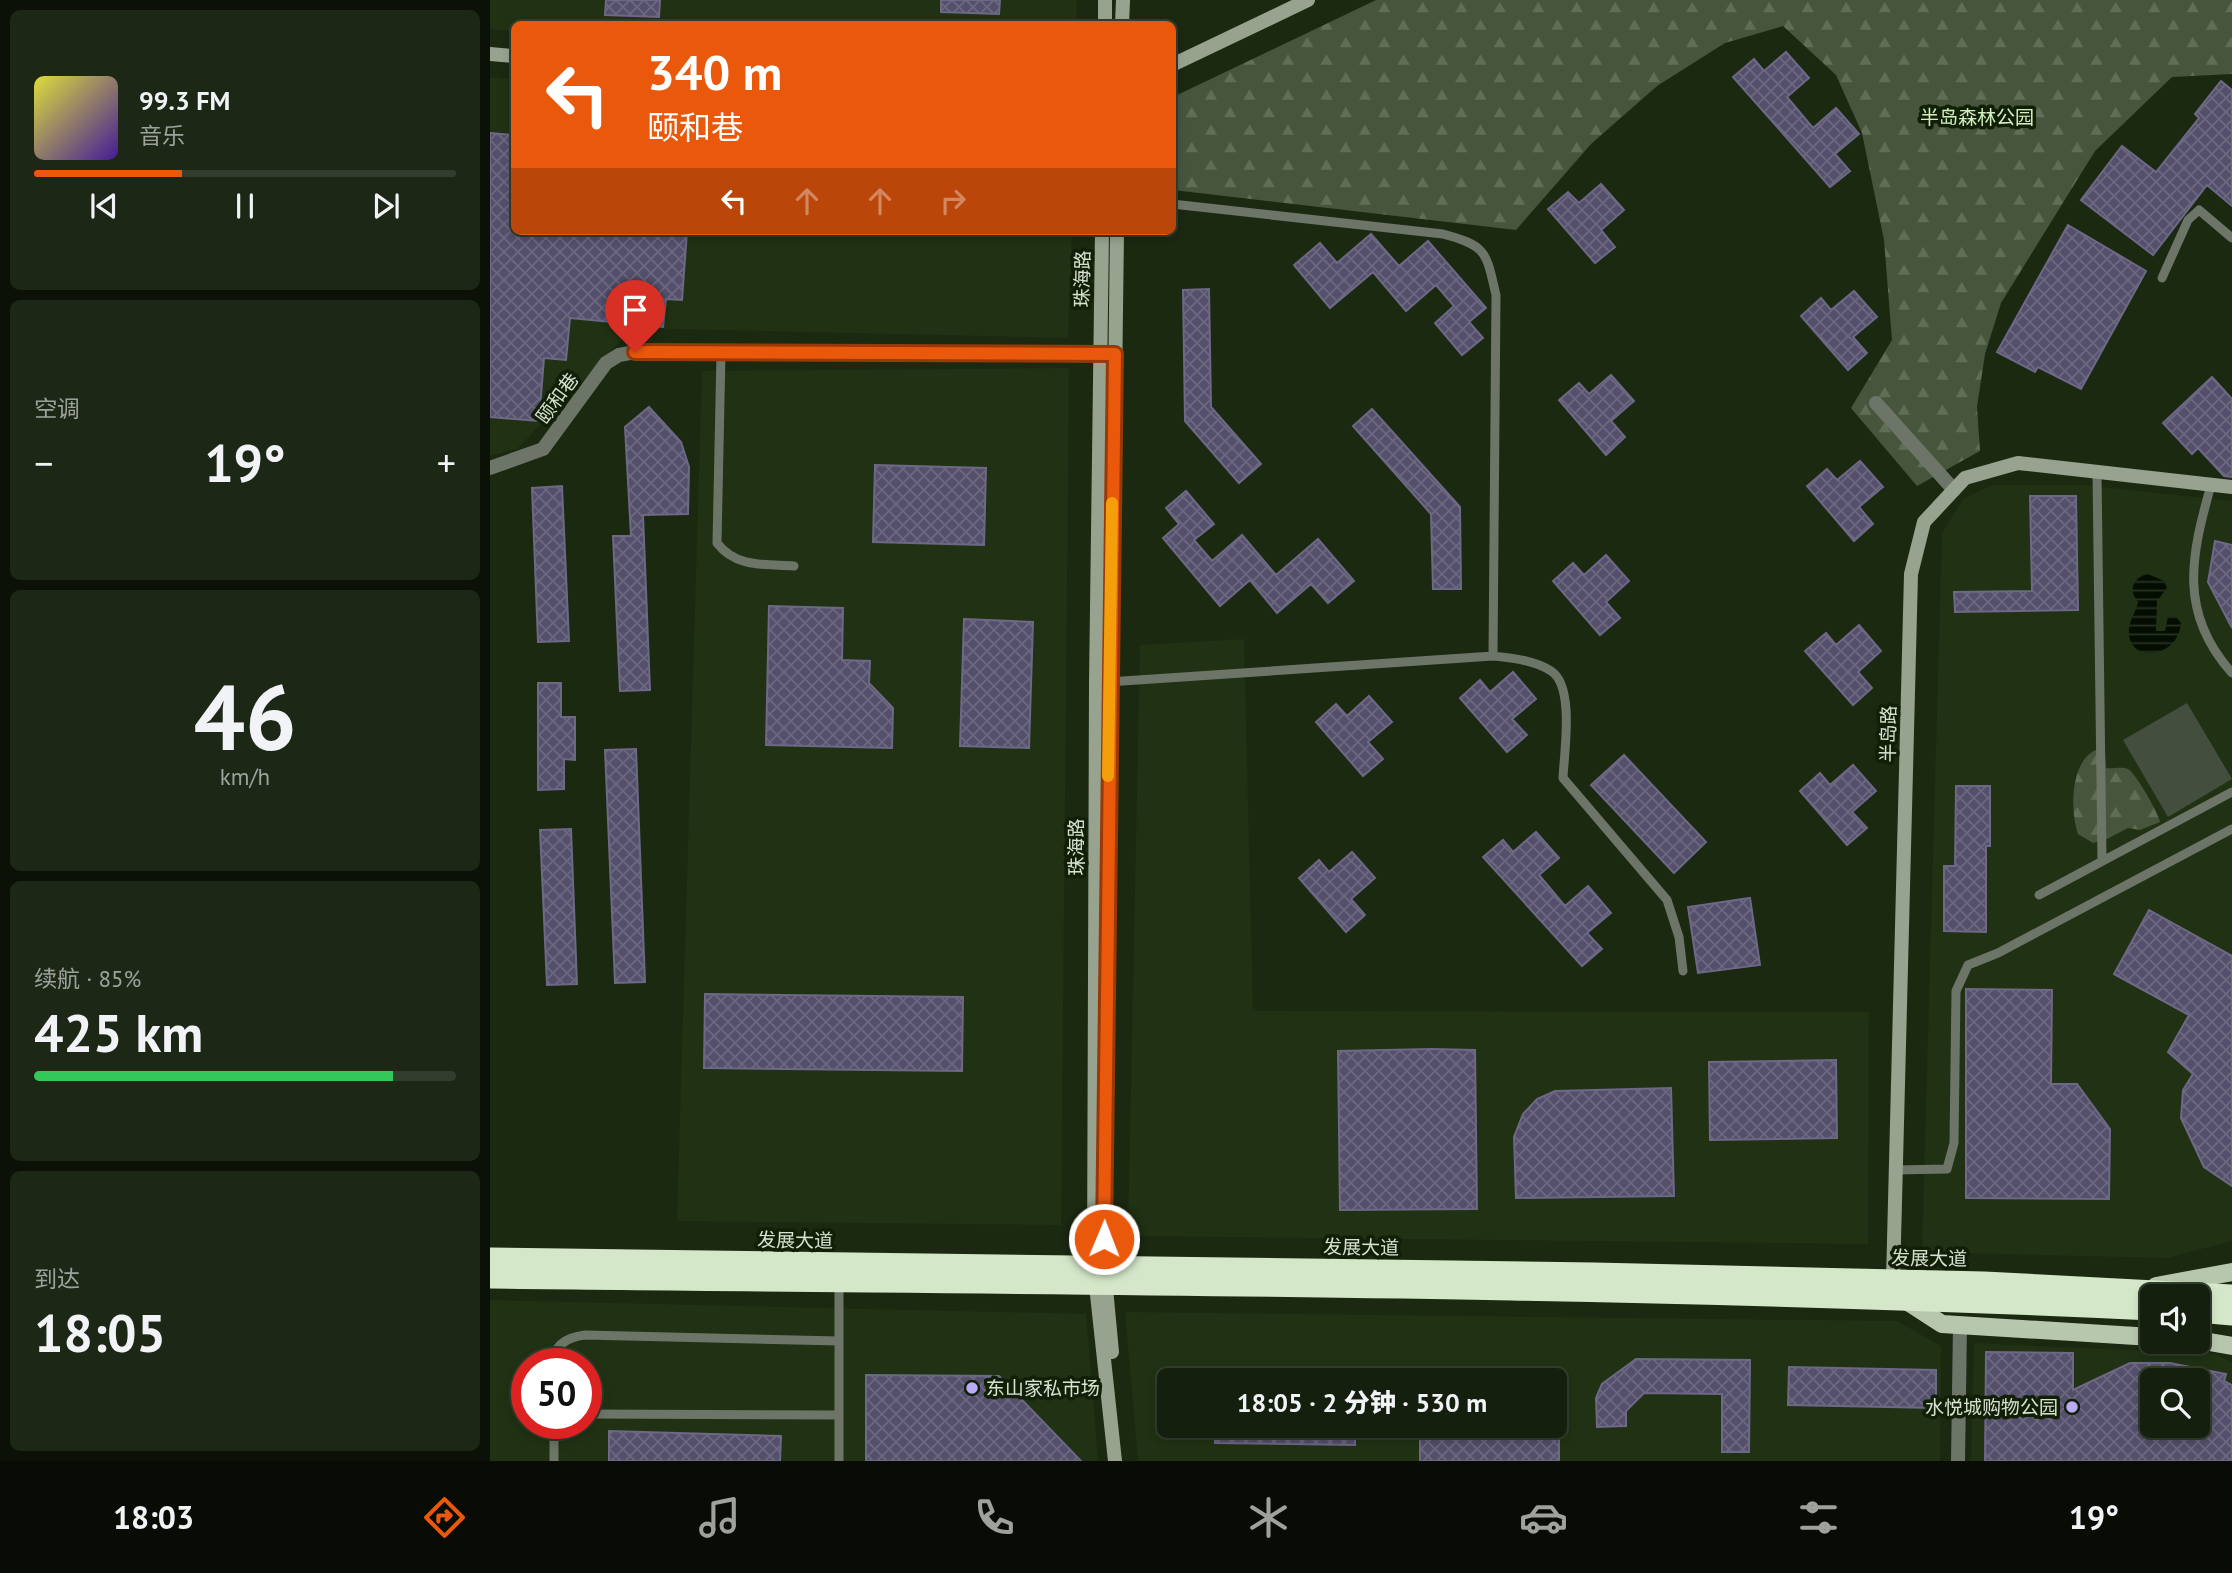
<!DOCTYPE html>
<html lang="zh">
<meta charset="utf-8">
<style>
:root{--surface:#141f0d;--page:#1d2716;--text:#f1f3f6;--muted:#9da29d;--line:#333d2e;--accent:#ea580c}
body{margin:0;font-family:"PT Sans","Noto Sans SC",sans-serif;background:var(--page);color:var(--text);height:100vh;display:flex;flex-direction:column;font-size:26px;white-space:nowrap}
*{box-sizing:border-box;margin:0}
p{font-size:23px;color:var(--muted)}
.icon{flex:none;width:38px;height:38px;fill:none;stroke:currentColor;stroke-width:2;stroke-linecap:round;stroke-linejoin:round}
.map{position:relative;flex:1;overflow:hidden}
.side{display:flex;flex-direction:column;gap:10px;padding:10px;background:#0b1107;width:490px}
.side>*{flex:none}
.banner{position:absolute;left:21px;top:21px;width:665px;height:214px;border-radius:10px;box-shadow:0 4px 10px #0003,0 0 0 2px var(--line);background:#ea580c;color:#fff;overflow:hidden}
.controls{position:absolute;left:1650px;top:1284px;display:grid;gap:14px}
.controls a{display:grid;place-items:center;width:70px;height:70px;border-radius:10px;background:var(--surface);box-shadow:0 4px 10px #0003,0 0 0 2px var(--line);font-size:35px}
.speed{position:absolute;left:21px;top:1348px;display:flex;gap:14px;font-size:35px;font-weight:700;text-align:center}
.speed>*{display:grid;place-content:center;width:91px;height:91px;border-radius:50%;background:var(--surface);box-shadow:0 4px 10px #0003,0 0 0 2px var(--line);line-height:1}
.speed .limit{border:10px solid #d22;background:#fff;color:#111}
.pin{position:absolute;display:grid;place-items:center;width:60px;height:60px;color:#fff;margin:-72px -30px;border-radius:50% 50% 50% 0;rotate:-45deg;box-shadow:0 0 7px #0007}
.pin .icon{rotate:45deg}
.me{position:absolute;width:77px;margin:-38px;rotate:1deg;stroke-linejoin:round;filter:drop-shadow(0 0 5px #0008)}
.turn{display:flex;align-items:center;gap:24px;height:147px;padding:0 21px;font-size:32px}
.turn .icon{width:91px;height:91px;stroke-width:2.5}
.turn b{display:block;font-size:49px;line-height:60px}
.lanes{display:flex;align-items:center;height:66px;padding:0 21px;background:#0003;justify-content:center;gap:35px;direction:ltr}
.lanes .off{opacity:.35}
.big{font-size:52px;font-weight:800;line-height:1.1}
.side .widget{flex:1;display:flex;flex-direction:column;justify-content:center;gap:10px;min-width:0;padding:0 24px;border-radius:10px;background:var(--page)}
.side .dial{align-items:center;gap:0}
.dial b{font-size:91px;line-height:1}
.song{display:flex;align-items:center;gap:21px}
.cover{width:84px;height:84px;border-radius:10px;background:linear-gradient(135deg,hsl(60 70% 55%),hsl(260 70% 35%))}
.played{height:7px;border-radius:4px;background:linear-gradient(90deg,var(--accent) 35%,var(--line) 35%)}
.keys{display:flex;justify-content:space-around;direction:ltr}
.heat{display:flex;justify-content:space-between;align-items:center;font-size:38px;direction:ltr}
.charge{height:10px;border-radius:5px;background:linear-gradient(90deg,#34c759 85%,var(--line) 0)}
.trip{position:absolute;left:667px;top:1368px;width:410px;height:70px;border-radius:10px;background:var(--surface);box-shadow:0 4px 10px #0003,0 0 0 2px var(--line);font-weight:800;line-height:70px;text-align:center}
.tabs{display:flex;height:112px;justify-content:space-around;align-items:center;background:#080c05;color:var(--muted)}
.tabs .icon{width:49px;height:49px}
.tabs .current{color:var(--accent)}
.tabs b{font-size:32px;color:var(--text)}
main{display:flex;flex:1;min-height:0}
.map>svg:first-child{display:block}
.built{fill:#203213;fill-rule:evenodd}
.green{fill:#444e3e}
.forest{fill:url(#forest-firs)}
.water{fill:url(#water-rules)}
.building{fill:url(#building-cross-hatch);stroke:#6d6886;stroke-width:2;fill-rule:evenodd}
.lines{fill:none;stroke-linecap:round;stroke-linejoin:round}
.lane{stroke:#6d7568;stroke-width:9}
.street{stroke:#6d7568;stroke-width:14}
.secondary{stroke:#97a38f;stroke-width:14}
.primary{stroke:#b7c7ad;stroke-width:18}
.highway{stroke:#d4e7c8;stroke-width:21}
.route-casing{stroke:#983908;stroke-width:18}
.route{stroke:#ea580c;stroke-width:12}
.slow{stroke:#f59e0b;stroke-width:12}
.poi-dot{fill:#b9abf7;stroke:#121f07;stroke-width:2.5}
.labels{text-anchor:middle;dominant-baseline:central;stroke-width:7;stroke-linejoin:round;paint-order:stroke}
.park-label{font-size:19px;fill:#d1f0be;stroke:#121f07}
.street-label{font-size:19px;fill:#d7e1d2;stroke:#121f07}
.poi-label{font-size:19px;fill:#d7e1d2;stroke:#121f07;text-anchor:start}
</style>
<main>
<section class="side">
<div class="widget">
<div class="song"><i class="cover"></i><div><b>99.3 FM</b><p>音乐</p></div></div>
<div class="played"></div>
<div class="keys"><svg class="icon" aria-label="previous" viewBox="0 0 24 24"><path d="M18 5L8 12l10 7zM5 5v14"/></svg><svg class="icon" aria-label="pause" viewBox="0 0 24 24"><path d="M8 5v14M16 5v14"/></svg><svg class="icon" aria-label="next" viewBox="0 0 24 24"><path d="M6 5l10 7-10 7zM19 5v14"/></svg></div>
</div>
<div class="widget"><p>空调</p>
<div class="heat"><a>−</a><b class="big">19°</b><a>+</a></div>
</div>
<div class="widget dial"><b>46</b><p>km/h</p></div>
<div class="widget"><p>续航 · 85%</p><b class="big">425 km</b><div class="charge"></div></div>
<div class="widget"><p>到达</p><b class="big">18:05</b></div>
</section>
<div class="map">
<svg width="1742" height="1461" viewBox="0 0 1742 1461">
<defs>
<pattern id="forest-firs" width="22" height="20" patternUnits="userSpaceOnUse" patternTransform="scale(1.75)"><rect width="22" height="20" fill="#46553c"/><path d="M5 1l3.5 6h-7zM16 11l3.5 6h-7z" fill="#606d57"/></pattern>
<pattern id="water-rules" width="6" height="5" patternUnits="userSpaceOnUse" patternTransform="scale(1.75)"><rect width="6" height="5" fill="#040e00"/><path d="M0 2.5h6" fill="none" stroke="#283124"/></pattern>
<pattern id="building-cross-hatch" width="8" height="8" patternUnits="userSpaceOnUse" patternTransform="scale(1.75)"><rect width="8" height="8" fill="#544f6b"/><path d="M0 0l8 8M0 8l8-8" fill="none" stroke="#6c687f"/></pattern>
</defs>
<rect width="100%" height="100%" fill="#1b2911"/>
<path class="built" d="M 0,0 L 587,0 L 586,24 L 24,24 L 24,31 L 0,29 Z
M 0,78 L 24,79 L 24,231 L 582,231 L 578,338 L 143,328 L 27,449 L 0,456 Z
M 579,368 L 571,1225 L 187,1221 L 212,371 Z
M 1502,485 L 1593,485 L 1742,501 L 1742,1241 L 1677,1258 L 1432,1252 L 1452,533 L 1473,499 Z
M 754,639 L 763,1011 L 1379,1012 L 1378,1244 L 638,1236 L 650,645 Z
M 0,1300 L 596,1314 L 608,1461 L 0,1461 ZM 37,1363 L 96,1363 L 96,1423 L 37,1423 Z
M 635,1312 L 1407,1321 L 1451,1346 L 1450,1461 L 648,1461 ZM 679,1381 L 1064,1381 L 1064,1426 L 679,1426 Z
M 1484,1343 L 1725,1354 L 1742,1362 L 1742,1461 L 1481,1461 ZM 1662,1381 L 1708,1381 L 1708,1426 L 1662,1426 Z"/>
<path class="green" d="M 1697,703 L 1742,779 L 1678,817 L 1633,740 Z"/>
<path class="forest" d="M 886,0 L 1742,0 L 1742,74 L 1682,77 L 1605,151 L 1511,303 L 1495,354 L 1487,407 L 1490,451 L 1427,486 L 1361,408 L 1402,340 L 1394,240 L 1372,133 L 1346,75 L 1293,26 L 1235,43 L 1167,86 L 1101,144 L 1026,230 L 683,190 L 683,97 Z
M 1606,750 L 1615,751 L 1616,768 C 1623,769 1632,766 1638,769 C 1645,772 1669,814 1670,822 L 1650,830 L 1638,828 L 1617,839 L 1603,843 L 1588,834 C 1580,811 1580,761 1606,750 Z"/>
<path class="water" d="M 1658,574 L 1674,581 L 1677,588 L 1667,601 L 1666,631 L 1675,631 L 1678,616 L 1686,617 L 1691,623 C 1688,660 1636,664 1639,629 C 1640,619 1646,612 1648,602 C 1638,590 1643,577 1658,574 Z"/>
<path class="building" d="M 116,0 L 170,0 L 169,17 L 115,15 Z
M 451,0 L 510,0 L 509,14 L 451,12 Z
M 1296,52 L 1319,78 L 1297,97 L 1323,128 L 1346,108 L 1369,134 L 1345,154 L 1360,171 L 1340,187 L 1243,77 L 1264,59 L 1274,71 Z
M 1731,81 L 1742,90 L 1742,206 L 1717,185 L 1663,255 L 1591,200 L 1632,146 L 1666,172 L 1709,118 L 1705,114 Z
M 0,133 L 24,135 L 24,231 L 197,231 L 192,300 L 176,299 L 173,327 L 80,318 L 76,360 L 54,358 L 49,421 L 0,417 Z
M 1111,184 L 1134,210 L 1111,230 L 1125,247 L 1105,263 L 1058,209 L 1078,192 L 1089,203 Z
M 1578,225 L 1656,271 L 1591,389 L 1548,367 L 1545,372 L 1507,352 Z
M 881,234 L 909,266 L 938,241 L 996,308 L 979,322 L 993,338 L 972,355 L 945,323 L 964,306 L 946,285 L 916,311 L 883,272 L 840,308 L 804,265 L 830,243 L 847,263 Z
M 719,289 L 721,407 L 771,464 L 749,483 L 695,421 L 693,290 Z
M 1364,291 L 1387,317 L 1363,337 L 1377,353 L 1358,370 L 1311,316 L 1331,298 L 1341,310 Z
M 1121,375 L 1144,401 L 1121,421 L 1135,437 L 1116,455 L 1069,400 L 1089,383 L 1099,394 Z
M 1722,377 L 1742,399 L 1742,477 L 1734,476 L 1708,448 L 1702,454 L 1673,423 Z
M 159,407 L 191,442 L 199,467 L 198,514 L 153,515 L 160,690 L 130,691 L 123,536 L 141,536 L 135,427 Z
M 882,409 L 970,507 L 971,589 L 943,589 L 941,514 L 863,426 Z
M 1370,461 L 1393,487 L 1369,507 L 1383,524 L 1364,541 L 1317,486 L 1337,469 L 1347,480 Z
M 385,465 L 496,468 L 494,545 L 383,542 Z
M 72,486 L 79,641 L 48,642 L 42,488 Z
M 696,491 L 724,524 L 704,540 L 722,561 L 752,535 L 786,575 L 828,539 L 864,581 L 838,603 L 821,584 L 787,613 L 760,580 L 730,606 L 673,538 L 689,524 L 676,508 Z
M 1540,496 L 1586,496 L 1588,610 L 1465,612 L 1464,592 L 1542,591 Z
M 1725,541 L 1742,545 L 1742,628 L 1718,582 Z
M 1116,555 L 1139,581 L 1116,602 L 1130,618 L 1110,635 L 1063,581 L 1083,563 L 1094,575 Z
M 279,606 L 353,608 L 352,660 L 380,661 L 379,683 L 403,708 L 402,748 L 276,745 Z
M 474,619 L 543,622 L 539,748 L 470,746 Z
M 1369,625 L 1391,651 L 1368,672 L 1382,688 L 1363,705 L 1315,651 L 1336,633 L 1346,645 Z
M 1023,672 L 1046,699 L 1022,719 L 1037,735 L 1017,752 L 970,698 L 990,680 L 1000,692 Z
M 48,683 L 71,683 L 71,717 L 85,717 L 85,760 L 74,759 L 74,789 L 48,790 Z
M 879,696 L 902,722 L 878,742 L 893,759 L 873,776 L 826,722 L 846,704 L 857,716 Z
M 146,749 L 155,982 L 125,983 L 115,750 Z
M 1134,755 L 1216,842 L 1184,873 L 1101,785 Z
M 1363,765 L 1386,791 L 1362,812 L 1377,828 L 1357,845 L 1310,791 L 1330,773 L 1340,785 Z
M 1466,786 L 1500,786 L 1500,846 L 1496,846 L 1496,932 L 1454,931 L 1454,866 L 1465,866 Z
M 81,829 L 87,984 L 57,985 L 50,830 Z
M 1046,832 L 1069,858 L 1049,875 L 1075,906 L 1098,886 L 1121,913 L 1097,933 L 1112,949 L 1092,966 L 993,857 L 1013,840 L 1023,852 Z
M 862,852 L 885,878 L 861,899 L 875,915 L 856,932 L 809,878 L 829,860 L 839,872 Z
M 1260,898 L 1270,965 L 1208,973 L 1198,907 Z
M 1659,910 L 1742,956 L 1742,1186 L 1714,1167 L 1691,1118 L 1693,1090 L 1703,1074 L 1678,1052 L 1699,1015 L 1624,974 Z
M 1476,989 L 1562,990 L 1561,1084 L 1587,1084 L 1620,1129 L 1619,1199 L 1476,1198 Z
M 215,994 L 473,997 L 472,1071 L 214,1068 Z
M 942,1049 L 985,1050 L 987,1209 L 850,1210 L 848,1051 Z
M 1346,1060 L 1347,1138 L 1220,1140 L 1219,1062 Z
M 1181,1088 L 1184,1196 L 1026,1198 L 1024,1137 L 1033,1114 L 1047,1099 L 1065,1091 Z
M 1496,1352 L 1583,1353 L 1583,1390 L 1640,1363 L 1680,1363 L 1736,1374 L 1734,1381 L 1742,1385 L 1742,1461 L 1495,1461 ZM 1662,1381 L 1708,1381 L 1708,1426 L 1662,1426 Z
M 1146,1359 L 1260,1360 L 1259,1452 L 1232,1452 L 1232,1394 L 1154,1393 L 1136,1411 L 1136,1426 L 1107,1427 L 1106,1398 L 1112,1384 Z
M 1299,1367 L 1446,1370 L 1446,1408 L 1298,1405 Z
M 376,1375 L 509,1376 L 591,1461 L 376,1461 Z
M 725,1426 L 865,1426 L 865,1445 L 725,1443 Z
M 930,1426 L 1069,1426 L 1069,1461 L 930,1461 Z
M 119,1431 L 291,1436 L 290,1461 L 119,1461 Z"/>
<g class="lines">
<path class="lane" d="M 682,204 L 953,234 C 998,246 996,253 1006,295 L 1003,656
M 1672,278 L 1698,220 L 1709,210 L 1742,238
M 231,353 L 227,543 C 246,568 275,564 304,566
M 1607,472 L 1612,861
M 1721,485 C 1701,556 1688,613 1742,673
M 618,682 L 1003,656 C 1021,658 1045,660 1061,671 C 1085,686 1074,753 1073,778 L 1177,900 L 1189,937 L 1193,971
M 1549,895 L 1742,792
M 1406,1170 L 1457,1169 L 1464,1143 L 1466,991 L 1478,965 L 1508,953 L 1742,829
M 349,1283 L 349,1461
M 63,1363 C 64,1344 78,1337 95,1335 L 349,1341
M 96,1414 L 349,1415
M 64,1423 L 64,1461"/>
<path class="street" d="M 1386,403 L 1464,490
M 0,468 L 53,449 L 116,363 L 129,355 L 145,352 L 625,354
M 1468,1461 L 1470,1325"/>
<path class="secondary" d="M 615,24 L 615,0
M 632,24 L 633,0
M 0,54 L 24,56
M 682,65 L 818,0
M 612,231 L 606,683 L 604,1267 L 625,1461
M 1403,1280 L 1421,574 L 1434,522 L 1475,478 L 1528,463 L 1742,487
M 622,1352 L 614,1267 L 627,231"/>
<path class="primary" d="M 1666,1286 L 1742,1272
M 1415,1300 L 1452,1324 L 1662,1337
M 1708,1340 L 1742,1346"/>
<path class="highway" d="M 0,1258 L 1104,1273 L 1494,1282 L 1742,1295
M 0,1278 C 554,1285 1109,1284 1662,1310
M 1708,1312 L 1742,1315"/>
</g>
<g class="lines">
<g class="route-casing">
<path id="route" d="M 145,352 L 625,354 L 614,1239"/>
</g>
<use href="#route" class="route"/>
<path class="slow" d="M 618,776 L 622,503"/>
</g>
<g class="poi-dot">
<circle cx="482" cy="1388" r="7"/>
<circle cx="1582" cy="1407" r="7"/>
</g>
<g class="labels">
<g class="park-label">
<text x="1487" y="117">半岛森林公园</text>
</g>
<g class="street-label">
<text transform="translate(592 279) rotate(-89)">珠海路</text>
<text transform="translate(67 398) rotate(-54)">颐和巷</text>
<text transform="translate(1398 734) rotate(-89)">半岛路</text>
<text transform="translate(586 847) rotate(-90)">珠海路</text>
<text transform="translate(305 1240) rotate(1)">发展大道</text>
<text transform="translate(871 1247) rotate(1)">发展大道</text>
<text transform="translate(1439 1258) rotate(1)">发展大道</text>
</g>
<g class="poi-label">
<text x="496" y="1388">东山家私市场</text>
<text x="1568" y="1407" text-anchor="end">水悦城购物公园</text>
</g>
</g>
</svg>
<div class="controls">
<a><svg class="icon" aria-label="sound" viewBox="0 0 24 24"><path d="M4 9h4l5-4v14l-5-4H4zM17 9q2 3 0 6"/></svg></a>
<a><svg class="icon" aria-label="search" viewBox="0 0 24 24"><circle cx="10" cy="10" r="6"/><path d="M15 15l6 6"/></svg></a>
</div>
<div class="speed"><div class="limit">50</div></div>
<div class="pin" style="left:145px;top:352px;background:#d93025"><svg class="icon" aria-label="arrive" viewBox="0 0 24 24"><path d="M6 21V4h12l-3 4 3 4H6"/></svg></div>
<svg class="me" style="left:614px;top:1239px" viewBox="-20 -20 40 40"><circle r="17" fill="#ea580c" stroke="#fff" stroke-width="3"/><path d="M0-11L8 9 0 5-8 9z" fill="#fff"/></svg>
<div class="trip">18:05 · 2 分钟 · 530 m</div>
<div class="banner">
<div class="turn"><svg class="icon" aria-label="left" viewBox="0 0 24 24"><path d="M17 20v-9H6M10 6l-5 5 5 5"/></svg><div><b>340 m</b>颐和巷</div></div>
<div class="lanes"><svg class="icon" aria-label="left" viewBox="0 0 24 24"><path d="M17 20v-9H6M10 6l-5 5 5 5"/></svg><svg class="icon off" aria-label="ahead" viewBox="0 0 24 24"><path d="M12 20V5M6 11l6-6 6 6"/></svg><svg class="icon off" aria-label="ahead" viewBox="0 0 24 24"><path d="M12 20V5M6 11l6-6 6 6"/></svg><svg class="icon off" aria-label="right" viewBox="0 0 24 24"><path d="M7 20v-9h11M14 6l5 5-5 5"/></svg></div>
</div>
</div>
</main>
<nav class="tabs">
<b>18:03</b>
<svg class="icon current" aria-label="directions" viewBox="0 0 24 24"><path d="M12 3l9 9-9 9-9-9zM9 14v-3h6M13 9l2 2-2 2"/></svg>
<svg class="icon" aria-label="music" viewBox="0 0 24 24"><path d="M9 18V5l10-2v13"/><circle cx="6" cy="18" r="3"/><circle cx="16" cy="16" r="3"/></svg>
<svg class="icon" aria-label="phone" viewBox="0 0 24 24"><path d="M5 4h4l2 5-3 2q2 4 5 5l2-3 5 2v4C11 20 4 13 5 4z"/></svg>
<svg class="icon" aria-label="climate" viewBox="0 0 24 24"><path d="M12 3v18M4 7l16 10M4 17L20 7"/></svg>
<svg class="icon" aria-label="car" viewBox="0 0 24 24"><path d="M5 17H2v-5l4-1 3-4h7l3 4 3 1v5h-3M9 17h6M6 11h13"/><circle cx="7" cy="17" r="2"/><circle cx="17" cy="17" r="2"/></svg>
<svg class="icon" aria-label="filters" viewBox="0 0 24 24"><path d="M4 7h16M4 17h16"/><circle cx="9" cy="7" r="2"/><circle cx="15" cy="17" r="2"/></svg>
<b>19°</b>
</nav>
